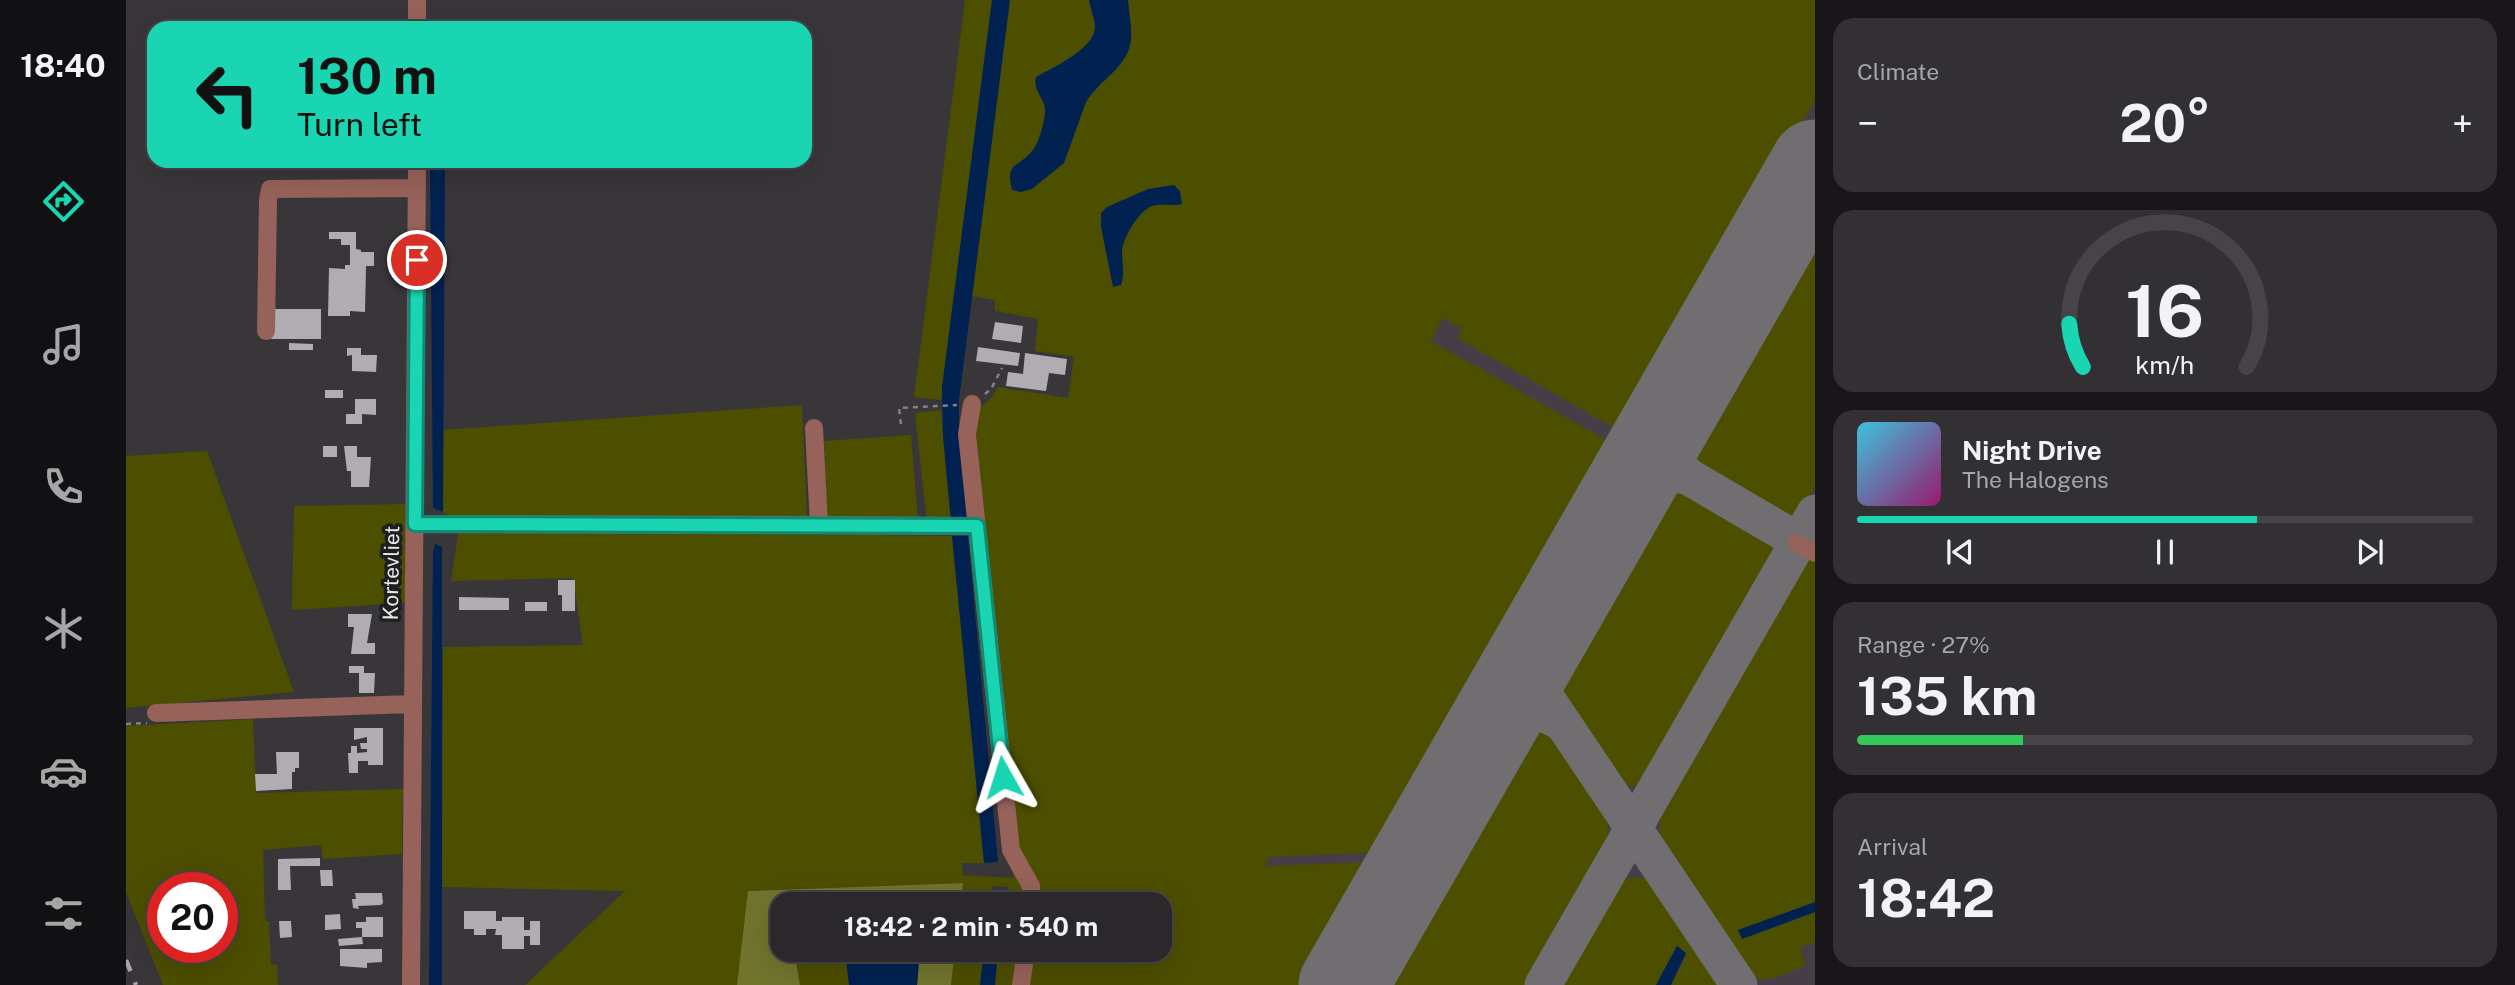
<!DOCTYPE html>
<meta charset="utf-8">
<style>
:root{--surface:#2b282c;--page:#333034;--text:#f1f3f6;--muted:#a6a6a9;--line:#474448;--accent:#1ad5b2}
body{margin:0;font-family:"Public Sans",sans-serif;background:var(--page);color:var(--text);height:100vh;display:flex;flex-direction:column;font-size:26px;white-space:nowrap}
*{box-sizing:border-box;margin:0}
p{font-size:23px;color:var(--muted)}
.icon{flex:none;width:38px;height:38px;fill:none;stroke:currentColor;stroke-width:2;stroke-linecap:round;stroke-linejoin:round}
.map{position:relative;flex:1;overflow:hidden}
.sheet{display:flex;flex-direction:column;gap:18px;padding:18px;background:#181618;width:700px}
.sheet>*{flex:none}
.guide{position:absolute;left:21px;top:21px;width:665px;height:147px;border-radius:21px;box-shadow:0 7px 28px #0002,0 0 0 2px var(--line);background:#1ad5b2;color:#111;overflow:hidden}
.speed{position:absolute;left:21px;top:872px;display:flex;gap:14px;font-size:35px;font-weight:700;text-align:center}
.speed>*{display:grid;place-content:center;width:91px;height:91px;border-radius:50%;background:var(--surface);box-shadow:0 7px 28px #0002,0 0 0 2px var(--line);line-height:1}
.speed .limit{border:10px solid #d22;background:#fff;color:#111}
.pin{position:absolute;display:grid;place-items:center;width:60px;height:60px;color:#fff;margin:-30px;border:4px solid #fff;border-radius:50%;box-shadow:0 2px 7px #0007}
.me{position:absolute;width:77px;margin:-38px;rotate:354deg;stroke-linejoin:round;filter:drop-shadow(0 0 5px #0008)}
.turn{display:flex;align-items:center;gap:24px;height:147px;padding:0 35px;font-size:32px}
.turn .icon{width:91px;height:91px;stroke-width:2.5}
.turn b{display:block;font-size:49px;line-height:60px}
.big{font-size:52px;font-weight:700;line-height:1.1}
.sheet .tile{flex:1;display:flex;flex-direction:column;justify-content:center;gap:10px;min-width:0;padding:0 24px;border-radius:21px;background:var(--page)}
.sheet .dial{align-items:center;gap:0}
.dial svg{height:182px;overflow:visible;fill:none;stroke:var(--line);stroke-width:7;stroke-linecap:round;text-anchor:middle}
.dial text{fill:var(--text);stroke:none}
.song{display:flex;align-items:center;gap:21px}
.cover{width:84px;height:84px;border-radius:10px;background:linear-gradient(135deg,hsl(190 70% 55%),hsl(320 70% 35%))}
.played{height:7px;border-radius:4px;background:linear-gradient(90deg,var(--accent) 65%,var(--line) 65%)}
.keys{display:flex;justify-content:space-around;direction:ltr}
.heat{display:flex;justify-content:space-between;align-items:center;font-size:38px;direction:ltr}
.charge{height:10px;border-radius:5px;background:linear-gradient(90deg,#34c759 27%,var(--line) 0)}
.trip{position:absolute;left:644px;top:892px;width:402px;height:70px;border-radius:21px;background:var(--surface);box-shadow:0 7px 28px #0002,0 0 0 2px var(--line);font-weight:700;line-height:70px;text-align:center}
main{display:flex;flex:1;min-height:0}
.menu{display:flex;flex-direction:column;width:126px;justify-content:space-around;align-items:center;background:#111012;color:var(--muted)}
.menu .icon{width:49px;height:49px}
.menu .active{color:var(--accent)}
.menu b{font-size:32px;color:var(--text)}
.map>svg:first-child{display:block}
.built{fill:#463e47}
.green{fill:#4c4e00;fill-rule:evenodd}
.forest{fill:#71742d}
.water{fill:#012250}
.lines{fill:none;stroke-linecap:round;stroke-linejoin:round}
.taxiway{stroke:#706e70;stroke-width:37}
.runway{stroke:#706e70;stroke-width:89}
.building{fill:#b0acb1}
.path{stroke:#848184;stroke-width:2.5;stroke-dasharray:5 5;stroke-linecap:butt}
.minor{stroke:#96625a;stroke-width:18}
.rail{stroke:#a7a5a7;stroke-width:4.5;stroke-dasharray:12 12;stroke-linecap:butt}
.route-casing{stroke:#118a74;stroke-width:18}
.route{stroke:#1ad5b2;stroke-width:12}
.labels{text-anchor:middle;dominant-baseline:central;stroke-width:7;stroke-linejoin:round;paint-order:stroke}
.street-label{font-size:21px;fill:#e9e7e9;stroke:#1f1e20}
</style>
<main>
<nav class="menu">
<b>18:40</b>
<svg class="icon active" aria-label="directions" viewBox="0 0 24 24"><path d="M12 3l9 9-9 9-9-9zM9 14v-3h6M13 9l2 2-2 2"/></svg>
<svg class="icon" aria-label="music" viewBox="0 0 24 24"><path d="M9 18V5l10-2v13"/><circle cx="6" cy="18" r="3"/><circle cx="16" cy="16" r="3"/></svg>
<svg class="icon" aria-label="phone" viewBox="0 0 24 24"><path d="M5 4h4l2 5-3 2q2 4 5 5l2-3 5 2v4C11 20 4 13 5 4z"/></svg>
<svg class="icon" aria-label="climate" viewBox="0 0 24 24"><path d="M12 3v18M4 7l16 10M4 17L20 7"/></svg>
<svg class="icon" aria-label="car" viewBox="0 0 24 24"><path d="M5 17H2v-5l4-1 3-4h7l3 4 3 1v5h-3M9 17h6M6 11h13"/><circle cx="7" cy="17" r="2"/><circle cx="17" cy="17" r="2"/></svg>
<svg class="icon" aria-label="filters" viewBox="0 0 24 24"><path d="M4 7h16M4 17h16"/><circle cx="9" cy="7" r="2"/><circle cx="15" cy="17" r="2"/></svg>
</nav>
<div class="map">
<svg width="1689" height="985" viewBox="0 0 1689 985">
<rect width="100%" height="100%" fill="#39363a"/>
<path class="built" d="M 1689,0 L 1689,985 L 1070,985 L 1104,403 Z"/>
<path class="green" d="M 839,0 L 866,0 L 815,400 L 788,397 Z
M 877,0 L 1689,0 L 1689,100 L 1499,434 L 1331,338 L 1336,328 L 1316,318 L 1305,341 L 1492,447 L 1257,852 L 1143,857 L 1139,866 L 1251,862 L 1181,985 L 869,985 L 872,951 L 875,950 L 1034,950 L 1034,905 L 884,905 L 882,887 L 866,886 L 864,905 L 834,905 L 836,883 L 623,891 L 611,985 L 399,985 L 499,891 L 316,887 L 317,647 L 457,645 L 447,578 L 325,581 L 333,529 L 826,536 L 858,863 L 836,863 L 837,875 L 887,878 L 877,718 L 850,430 L 853,409 L 866,397 L 872,387 L 942,398 L 948,357 L 909,351 L 912,319 L 869,311 L 869,300 L 845,296 Z
M 1689,234 L 1689,487 L 1674,514 L 1667,520 L 1658,520 L 1569,470 L 1565,463 L 1564,446 Z
M 676,405 L 681,517 L 330,520 L 317,512 L 316,430 Z
M 815,410 L 825,521 L 801,522 L 789,413 Z
M 785,435 L 792,520 L 701,522 L 698,441 Z
M 81,451 L 168,692 L 0,708 L 0,456 Z
M 1557,485 L 1650,539 L 1652,550 L 1521,779 C 1511,789 1501,789 1490,780 L 1437,702 L 1431,690 L 1432,676 L 1539,492 Z
M 279,504 L 279,603 L 166,610 L 168,506 Z
M 1683,560 L 1689,560 L 1689,902 L 1612,930 L 1616,939 L 1689,912 L 1689,942 L 1674,947 L 1680,965 C 1662,972 1641,985 1622,977 L 1537,850 C 1533,833 1532,818 1537,801 L 1671,565 Z
M 127,719 L 130,793 L 277,789 L 276,854 L 197,859 L 195,845 L 137,850 L 139,921 L 143,922 L 145,964 L 151,965 L 152,985 L 37,985 L 0,892 L 0,726 ZM 37,887 L 96,887 L 96,947 L 37,947 Z
M 1414,730 C 1419,731 1425,733 1429,736 C 1444,748 1480,806 1482,824 C 1483,838 1479,849 1474,861 L 1403,985 L 1255,985 L 1394,745 L 1403,735 Z
M 1502,878 L 1518,878 L 1538,892 L 1599,985 L 1545,985 L 1560,956 L 1551,946 L 1530,985 L 1431,985 L 1487,888 Z
M 673,950 L 726,950 L 720,959 L 723,985 L 674,985 L 669,955 Z
M 829,950 L 858,950 L 854,985 L 825,985 Z"/>
<path class="forest" d="M 837,883 L 834,905 L 656,905 L 656,950 L 673,950 L 669,955 L 674,985 L 611,985 L 622,891 Z
M 794,950 L 829,950 L 825,985 L 791,985 Z"/>
<path class="water" d="M 866,0 L 884,0 L 833,400 L 833,425 L 841,517 L 825,521 L 817,436 L 816,387 Z
M 963,0 L 1002,0 C 1003,13 1006,27 1005,39 C 1003,67 973,80 960,102 L 938,163 L 906,189 L 895,192 L 886,190 C 879,161 892,169 907,150 C 913,142 918,124 919,113 C 921,100 906,91 910,77 C 927,67 967,50 969,28 C 969,19 964,8 963,0 Z
M 304,161 L 319,161 L 317,512 L 307,508 Z
M 1048,185 L 1054,191 L 1056,204 C 1045,207 1032,202 1022,208 C 1010,216 997,238 996,251 C 996,263 999,274 995,285 L 987,287 L 975,227 L 975,213 L 981,207 L 1022,189 Z
M 826,536 L 842,536 L 872,862 L 858,863 Z
M 309,544 L 316,547 L 316,985 L 303,985 L 307,552 Z
M 1689,902 L 1689,912 L 1616,939 L 1612,930 Z
M 1551,946 L 1560,953 L 1545,985 L 1530,985 Z
M 726,950 L 794,950 L 791,985 L 723,985 L 720,959 Z
M 858,950 L 875,950 L 872,952 L 869,985 L 854,985 Z"/>
<g class="lines">
<path class="taxiway" d="M 1649,233 C 1661,219 1670,207 1689,204
M 1551,404 C 1538,432 1538,457 1563,477 L 1657,532
M 1498,497 C 1516,476 1536,468 1563,477
M 1416,639 C 1409,659 1408,672 1416,692 L 1613,985
M 1360,737 C 1380,714 1412,703 1438,725
M 1417,985 L 1689,513"/>
<path class="runway" d="M 1217,985 L 1689,164"/>
</g>
<path class="building" d="M 203,232 L 230,232 L 230,249 L 235,250 L 235,252 L 248,252 L 248,266 L 240,266 L 239,312 L 224,311 L 224,316 L 202,316 L 203,268 L 219,269 L 219,265 L 224,265 L 224,245 L 215,245 L 215,239 L 203,239 Z
M 146,309 L 195,309 L 195,339 L 145,339 Z
M 869,322 L 897,326 L 895,343 L 866,339 Z
M 163,343 L 187,344 L 187,350 L 163,350 Z
M 852,347 L 894,353 L 892,366 L 850,361 Z
M 221,348 L 235,348 L 235,355 L 251,355 L 250,372 L 226,371 L 226,355 L 221,356 Z
M 899,353 L 941,359 L 939,375 L 923,373 L 920,391 L 880,386 L 882,372 L 897,374 Z
M 199,390 L 217,390 L 217,398 L 199,398 Z
M 229,399 L 250,399 L 250,415 L 236,414 L 236,424 L 220,424 L 220,414 L 229,414 Z
M 197,446 L 211,446 L 211,457 L 197,457 Z
M 218,446 L 231,446 L 231,457 L 245,457 L 243,487 L 225,487 L 225,471 L 221,471 Z
M 432,580 L 449,580 L 449,611 L 436,611 L 436,595 L 432,595 Z
M 333,597 L 383,598 L 383,610 L 333,610 Z
M 399,602 L 421,602 L 421,611 L 399,611 Z
M 222,614 L 246,614 L 241,643 L 249,643 L 249,654 L 225,654 L 228,627 L 222,627 Z
M 223,666 L 238,666 L 238,673 L 249,673 L 248,693 L 233,693 L 233,673 L 223,673 Z
M 228,728 L 257,728 L 257,765 L 242,765 L 242,761 L 232,761 L 232,773 L 223,773 L 222,753 L 225,753 L 225,746 L 231,746 L 231,753 L 241,752 L 241,749 L 235,749 L 234,743 L 241,743 L 241,737 L 228,740 Z
M 150,752 L 173,752 L 173,768 L 169,768 L 169,772 L 166,772 L 166,789 L 130,791 L 129,774 L 151,774 Z
M 194,858 L 194,866 L 164,866 L 165,890 L 152,890 L 152,859 Z
M 194,870 L 206,870 L 207,886 L 195,886 Z
M 229,893 L 256,893 L 257,903 L 255,905 L 232,906 L 233,909 L 227,908 L 226,899 L 230,899 Z
M 338,911 L 370,911 L 370,921 L 376,921 L 376,917 L 398,917 L 398,930 L 404,930 L 404,921 L 414,921 L 414,945 L 404,945 L 404,936 L 398,936 L 398,949 L 376,949 L 376,935 L 369,935 L 370,929 L 360,929 L 360,935 L 348,935 L 348,929 L 338,929 Z
M 214,914 L 215,929 L 199,930 L 199,915 Z
M 240,917 L 257,917 L 257,937 L 236,937 L 237,944 L 213,946 L 212,939 L 236,937 L 236,928 L 230,928 L 230,922 L 240,922 Z
M 153,921 L 165,921 L 166,937 L 154,938 Z
M 214,949 L 256,949 L 256,962 L 241,963 L 241,968 L 214,966 Z"/>
<g class="lines">
<path class="path" d="M 859,394 L 865,389 L 876,368
M 775,424 L 773,408 L 831,405
M 0,724 L 21,723"/>
<path class="minor" d="M 291,28 L 291,0
M 140,331 L 142,200 L 144,189 L 291,188
M 846,404 L 841,434 L 885,850 L 905,886 L 905,905
M 289,524 L 693,525 L 688,428
M 693,525 L 851,526
M 1671,543 L 1689,553
M 30,713 L 286,704
M 285,985 L 291,161
M 895,985 L 900,950"/>
<path class="rail" d="M 0,960 L 10,985"/>
</g>
<g class="lines">
<g class="route-casing">
<path id="route" d="M 291,260 L 289,524 L 851,526 L 877,777"/>
</g>
<use href="#route" class="route"/>
</g>
<g class="labels">
<g class="street-label">
<text transform="translate(265 573) rotate(-89)">Kortevliet</text>
</g>
</g>
</svg>
<div class="speed"><div class="limit">20</div></div>
<div class="pin" style="left:291px;top:260px;background:#d93025"><svg class="icon" aria-label="arrive" viewBox="0 0 24 24"><path d="M6 21V4h12l-3 4 3 4H6"/></svg></div>
<svg class="me" style="left:877px;top:777px" viewBox="-20 -20 40 40"><path d="M0-17L14 15 0 8-14 15z" fill="#1ad5b2" stroke="#fff" stroke-width="4"/></svg>
<div class="trip">18:42 · 2 min · 540 m</div>
<div class="guide">
<div class="turn"><svg class="icon" aria-label="left" viewBox="0 0 24 24"><path d="M17 20v-9H6M10 6l-5 5 5 5"/></svg><div><b>130 m</b>Turn left</div></div>
</div>
</div>
<section class="sheet">
<div class="tile"><p>Climate</p>
<div class="heat"><a>−</a><b class="big">20°</b><a>+</a></div>
</div>
<div class="tile dial"><svg viewBox="0 0 100 80">
<path d="M14 69A42 42 0 1 1 86 69"/>
<path d="M14 69A42 42 0 0 1 8 50" stroke="#1ad5b2"/>
<text x="50" y="56" font-size="32" font-weight="700">16</text>
<text x="50" y="72" font-size="11">km/h</text>
</svg></div>
<div class="tile">
<div class="song"><i class="cover"></i><div><b>Night Drive</b><p>The Halogens</p></div></div>
<div class="played"></div>
<div class="keys"><svg class="icon" aria-label="previous" viewBox="0 0 24 24"><path d="M18 5L8 12l10 7zM5 5v14"/></svg><svg class="icon" aria-label="pause" viewBox="0 0 24 24"><path d="M8 5v14M16 5v14"/></svg><svg class="icon" aria-label="next" viewBox="0 0 24 24"><path d="M6 5l10 7-10 7zM19 5v14"/></svg></div>
</div>
<div class="tile"><p>Range · 27%</p><b class="big">135 km</b><div class="charge"></div></div>
<div class="tile"><p>Arrival</p><b class="big">18:42</b></div>
</section>
</main>
